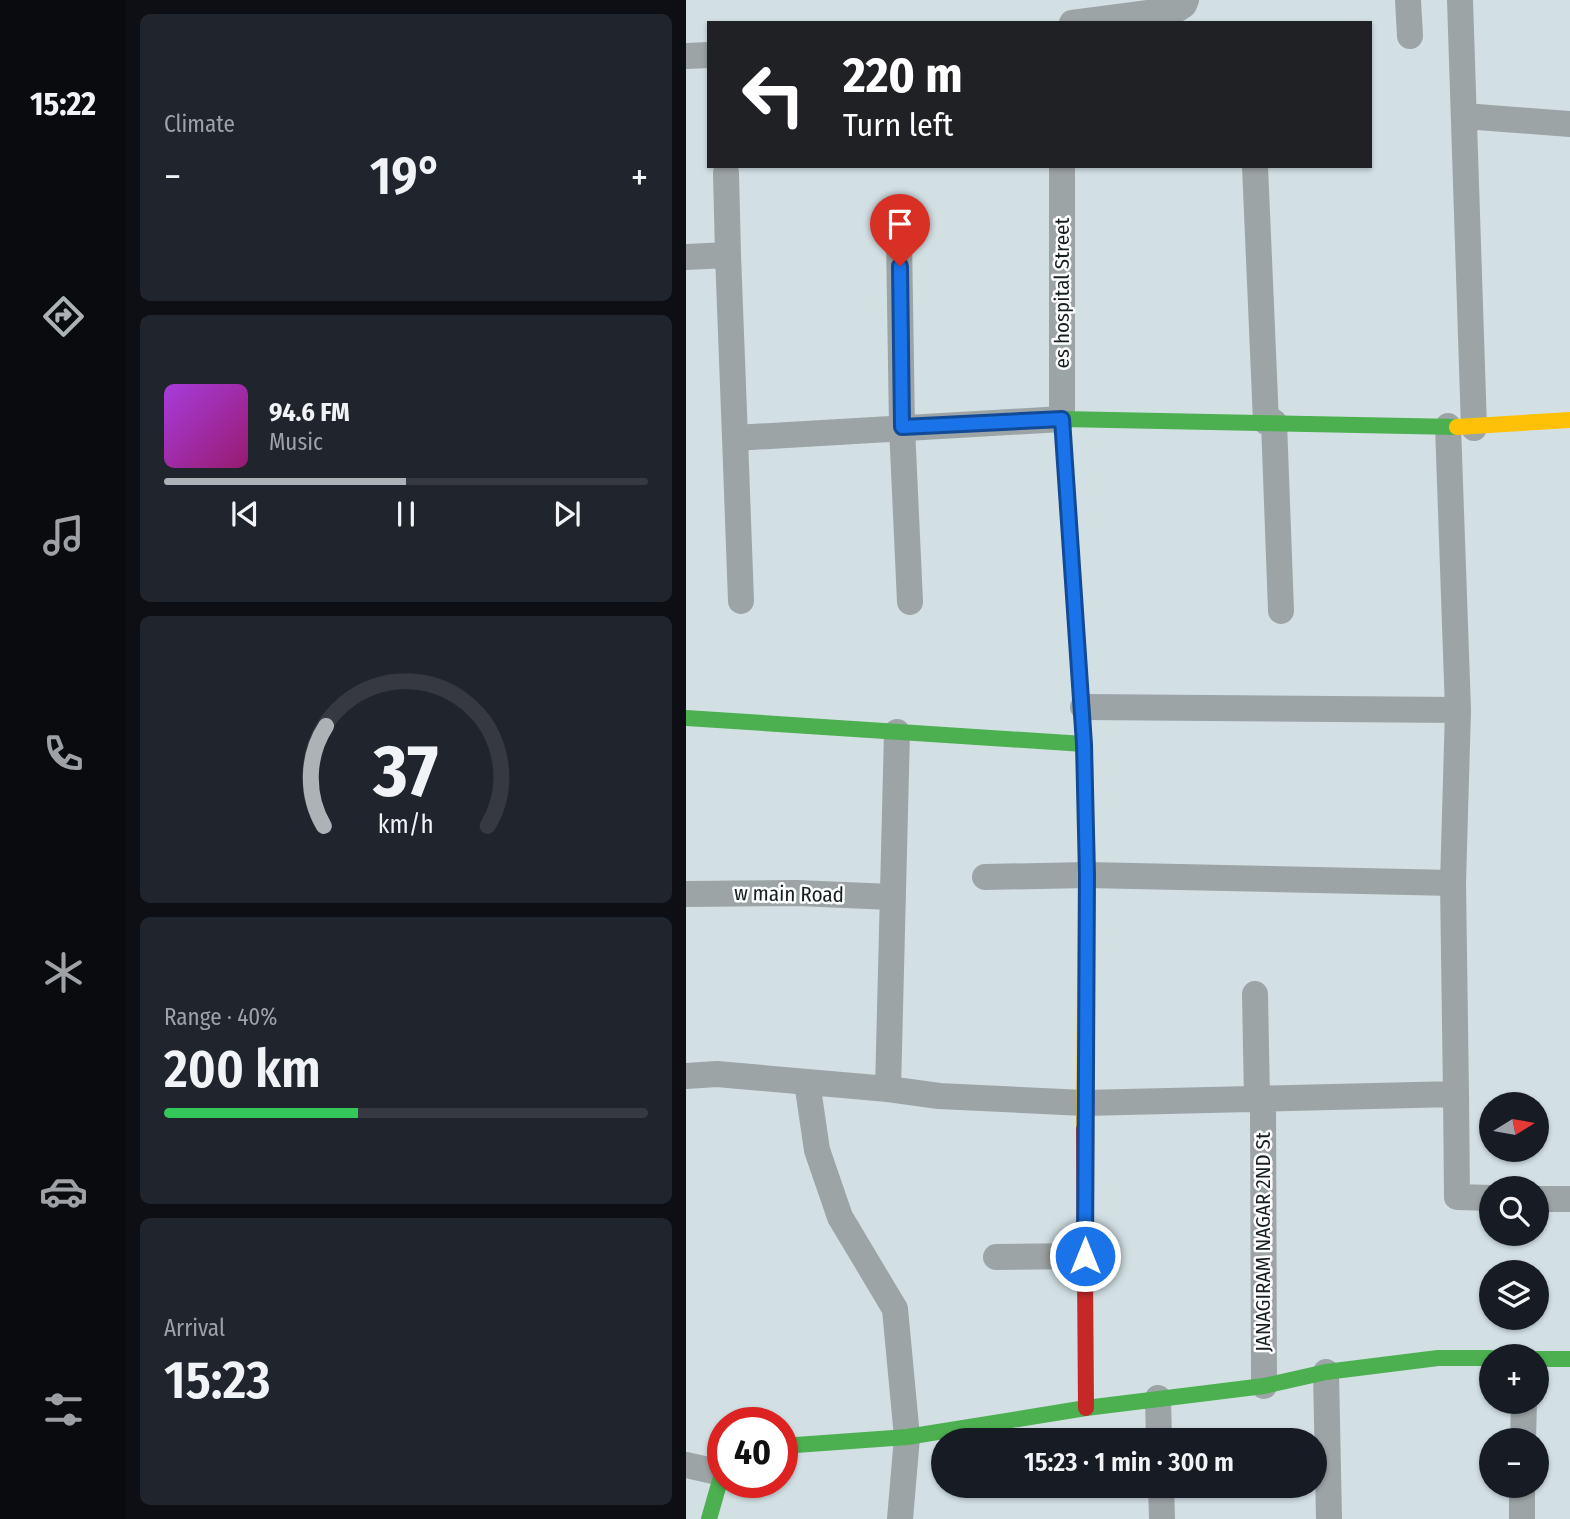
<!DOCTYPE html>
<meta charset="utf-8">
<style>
:root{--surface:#171b24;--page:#20242c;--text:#f1f3f6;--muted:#9ea1a6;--line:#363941;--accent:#acb2b5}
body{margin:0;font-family:"Fira Sans Condensed",sans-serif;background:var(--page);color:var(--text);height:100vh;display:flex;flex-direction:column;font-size:26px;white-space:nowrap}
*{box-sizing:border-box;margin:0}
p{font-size:23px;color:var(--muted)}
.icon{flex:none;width:38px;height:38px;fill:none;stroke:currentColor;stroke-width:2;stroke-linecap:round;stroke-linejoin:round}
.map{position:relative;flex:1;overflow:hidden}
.panel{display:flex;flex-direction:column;gap:14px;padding:14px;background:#0d0f14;width:560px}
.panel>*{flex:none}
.banner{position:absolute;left:21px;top:21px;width:665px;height:147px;border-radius:0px;box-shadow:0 2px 5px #0004;background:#202124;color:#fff;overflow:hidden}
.needle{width:46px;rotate:79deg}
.fabs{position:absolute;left:793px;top:1092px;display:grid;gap:14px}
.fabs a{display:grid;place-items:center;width:70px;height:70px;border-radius:50%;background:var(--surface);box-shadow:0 2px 5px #0004;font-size:35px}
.speed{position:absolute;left:21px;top:1407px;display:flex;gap:14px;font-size:35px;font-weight:700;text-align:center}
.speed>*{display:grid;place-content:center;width:91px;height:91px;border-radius:50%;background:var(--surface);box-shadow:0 2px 5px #0004;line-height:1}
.speed .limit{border:10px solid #d22;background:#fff;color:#111}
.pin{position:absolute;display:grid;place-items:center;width:60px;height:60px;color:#fff;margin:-72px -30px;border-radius:50% 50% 50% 0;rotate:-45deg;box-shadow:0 0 7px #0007}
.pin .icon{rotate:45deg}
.me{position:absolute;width:77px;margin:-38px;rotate:0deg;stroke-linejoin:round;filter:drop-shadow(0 0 5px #0008)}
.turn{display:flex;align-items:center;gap:24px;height:147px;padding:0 21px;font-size:32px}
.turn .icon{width:91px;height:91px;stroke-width:2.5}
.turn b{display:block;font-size:49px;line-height:60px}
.big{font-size:52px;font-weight:600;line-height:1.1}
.panel .widget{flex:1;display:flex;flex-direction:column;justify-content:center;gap:10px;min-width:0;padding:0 24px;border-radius:10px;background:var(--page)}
.panel .dial{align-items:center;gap:0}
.dial svg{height:182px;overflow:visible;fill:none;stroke:var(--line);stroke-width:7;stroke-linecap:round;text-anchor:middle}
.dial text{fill:var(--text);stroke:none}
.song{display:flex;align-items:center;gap:21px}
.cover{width:84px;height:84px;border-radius:10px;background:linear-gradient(135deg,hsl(280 70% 55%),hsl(320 70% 35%))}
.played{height:7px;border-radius:4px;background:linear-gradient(90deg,var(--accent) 50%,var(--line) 50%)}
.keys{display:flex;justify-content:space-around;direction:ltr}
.heat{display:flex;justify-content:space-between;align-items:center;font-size:38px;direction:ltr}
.charge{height:10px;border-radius:5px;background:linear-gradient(90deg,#34c759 40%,var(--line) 0)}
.trip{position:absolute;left:245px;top:1428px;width:396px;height:70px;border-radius:35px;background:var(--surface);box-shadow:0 2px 5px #0004;font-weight:600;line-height:70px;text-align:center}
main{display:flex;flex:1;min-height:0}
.tab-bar{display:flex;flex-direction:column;width:126px;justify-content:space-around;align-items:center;background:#090b0e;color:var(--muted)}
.tab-bar .icon{width:49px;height:49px}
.tab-bar .on{color:var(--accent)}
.tab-bar b{font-size:32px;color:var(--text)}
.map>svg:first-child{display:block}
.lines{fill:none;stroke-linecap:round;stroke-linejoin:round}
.street{stroke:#9da4a6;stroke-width:26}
.fast{stroke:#4caf50;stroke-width:16}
.slow{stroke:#ffc107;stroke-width:16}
.jam{stroke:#c62828;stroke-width:16}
.route-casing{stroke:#114b97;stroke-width:18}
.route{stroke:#1a73e8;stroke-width:12}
.labels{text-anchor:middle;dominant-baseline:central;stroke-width:5;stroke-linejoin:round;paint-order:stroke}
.street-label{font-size:21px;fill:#151f21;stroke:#fff}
</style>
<main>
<nav class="tab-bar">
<b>15:22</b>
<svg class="icon on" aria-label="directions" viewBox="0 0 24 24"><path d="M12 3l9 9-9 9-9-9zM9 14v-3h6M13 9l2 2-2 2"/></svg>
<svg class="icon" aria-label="music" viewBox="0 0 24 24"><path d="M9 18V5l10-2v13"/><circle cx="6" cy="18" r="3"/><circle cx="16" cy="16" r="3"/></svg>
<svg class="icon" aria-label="phone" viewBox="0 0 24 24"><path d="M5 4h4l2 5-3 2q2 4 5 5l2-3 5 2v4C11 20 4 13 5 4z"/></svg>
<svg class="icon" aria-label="climate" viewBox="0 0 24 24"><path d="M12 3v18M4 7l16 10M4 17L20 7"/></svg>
<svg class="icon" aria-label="car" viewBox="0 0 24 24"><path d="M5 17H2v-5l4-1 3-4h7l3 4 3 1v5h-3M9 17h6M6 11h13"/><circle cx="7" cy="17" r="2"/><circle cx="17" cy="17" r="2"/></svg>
<svg class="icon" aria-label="filters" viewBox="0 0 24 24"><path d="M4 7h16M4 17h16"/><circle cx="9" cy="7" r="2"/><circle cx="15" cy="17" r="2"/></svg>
</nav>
<section class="panel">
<div class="widget"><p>Climate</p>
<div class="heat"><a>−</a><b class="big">19°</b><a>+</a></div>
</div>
<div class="widget">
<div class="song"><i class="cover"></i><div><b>94.6 FM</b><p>Music</p></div></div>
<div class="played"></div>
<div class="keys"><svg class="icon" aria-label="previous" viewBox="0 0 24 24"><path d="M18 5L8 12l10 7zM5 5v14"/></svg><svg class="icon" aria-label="pause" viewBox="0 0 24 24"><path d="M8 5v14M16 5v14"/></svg><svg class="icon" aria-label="next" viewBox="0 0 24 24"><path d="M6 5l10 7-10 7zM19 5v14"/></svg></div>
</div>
<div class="widget dial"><svg viewBox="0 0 100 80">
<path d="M14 69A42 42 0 1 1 86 69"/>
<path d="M14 69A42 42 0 0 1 15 25" stroke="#acb2b5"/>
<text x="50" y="56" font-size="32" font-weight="700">37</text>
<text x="50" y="72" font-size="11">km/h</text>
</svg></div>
<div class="widget"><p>Range · 40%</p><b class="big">200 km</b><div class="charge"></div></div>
<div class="widget"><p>Arrival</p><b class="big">15:23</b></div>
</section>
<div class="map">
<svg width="884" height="1519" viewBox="0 0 884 1519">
<rect width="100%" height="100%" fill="#d2e0e4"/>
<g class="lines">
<path class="street" d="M 722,0 L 724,36
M 774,0 L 788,428
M 386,23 L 492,9 L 498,5 L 500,0
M 0,56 L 23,55
M 778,116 L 884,124
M 569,166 L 580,422
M 40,173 L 42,255
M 213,239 L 216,427 L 224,602
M 0,257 L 42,255 L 49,438 L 376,419 L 376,166
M 588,422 L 595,611
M 49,438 L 55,601
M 397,707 L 772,710
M 299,877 L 401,875 L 767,883
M 0,894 L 111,893 L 206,897
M 569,994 L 571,1099
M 0,1076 L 31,1074 L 202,1089 L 253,1096 L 398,1103 L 770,1094 L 767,883 L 772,710 L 762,426
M 121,1082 L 131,1150 L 154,1217 L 209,1309 L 221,1437 L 214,1519
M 202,1089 L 211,732
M 770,1094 L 771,1197 L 805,1198
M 577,1099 L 578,1386
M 850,1199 L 884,1199
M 310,1257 L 399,1256
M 640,1372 L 643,1519
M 472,1398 L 473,1440
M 837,1440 L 838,1402
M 0,1465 L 36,1473
M 475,1486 L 476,1519
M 836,1519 L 836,1486"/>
<path class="fast" d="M 0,718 L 398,744
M 400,840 L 398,744 L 376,419 L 771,427
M 850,1359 L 884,1359
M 96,1446 L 221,1437 L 400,1408 L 578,1386 L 640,1372 L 752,1358 L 805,1358
M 23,1519 L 37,1470"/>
<path class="slow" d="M 771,427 L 884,420
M 398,1129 L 400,840"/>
<path class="jam" d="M 398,1129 L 400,1408"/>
</g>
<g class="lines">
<g class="route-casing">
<path id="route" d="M 214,266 L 216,427 L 376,419 L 398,744 L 401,875 L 399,1256"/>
</g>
<use href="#route" class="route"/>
</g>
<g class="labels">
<g class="street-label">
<text transform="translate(376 293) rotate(-90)">es hospital Street</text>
<text transform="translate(103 894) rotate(1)">w main Road</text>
<text transform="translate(577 1242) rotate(-90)">JANAGIRAM NAGAR 2ND St</text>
</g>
</g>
</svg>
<div class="fabs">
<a><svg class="needle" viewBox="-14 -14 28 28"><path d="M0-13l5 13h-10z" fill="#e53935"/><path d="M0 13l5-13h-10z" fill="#9ea1a6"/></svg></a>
<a><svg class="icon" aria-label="search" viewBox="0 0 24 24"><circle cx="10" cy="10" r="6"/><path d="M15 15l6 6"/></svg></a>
<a><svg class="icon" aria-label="layers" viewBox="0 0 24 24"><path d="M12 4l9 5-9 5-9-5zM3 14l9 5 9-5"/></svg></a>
<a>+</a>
<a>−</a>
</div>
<div class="speed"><div class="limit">40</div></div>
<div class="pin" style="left:214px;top:266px;background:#d93025"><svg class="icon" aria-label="arrive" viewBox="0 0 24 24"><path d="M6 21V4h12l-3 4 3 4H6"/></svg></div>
<svg class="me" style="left:399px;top:1256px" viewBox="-20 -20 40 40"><circle r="17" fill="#1a73e8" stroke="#fff" stroke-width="3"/><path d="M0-11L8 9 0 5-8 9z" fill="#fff"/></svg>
<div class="trip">15:23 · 1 min · 300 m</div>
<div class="banner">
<div class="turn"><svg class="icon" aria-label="left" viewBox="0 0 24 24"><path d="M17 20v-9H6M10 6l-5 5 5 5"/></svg><div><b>220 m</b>Turn left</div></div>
</div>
</div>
</main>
